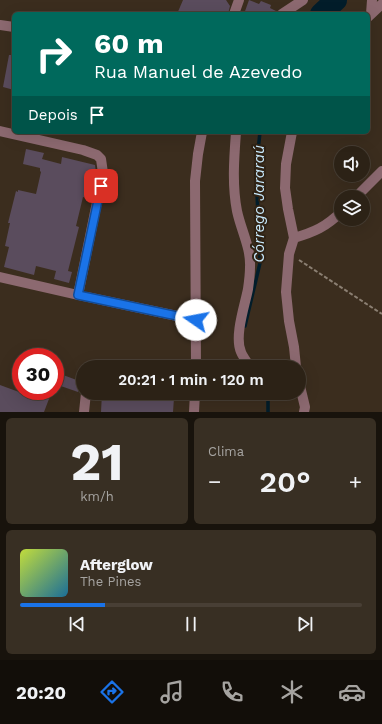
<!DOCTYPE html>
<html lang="pt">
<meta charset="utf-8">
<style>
:root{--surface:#2c2216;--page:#382f23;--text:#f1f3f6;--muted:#a6a4a1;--line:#483f35;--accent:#1a73e8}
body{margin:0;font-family:"Work Sans",sans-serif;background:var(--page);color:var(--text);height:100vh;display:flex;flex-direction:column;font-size:15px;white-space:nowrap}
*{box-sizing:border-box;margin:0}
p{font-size:13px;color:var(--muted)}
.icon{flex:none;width:22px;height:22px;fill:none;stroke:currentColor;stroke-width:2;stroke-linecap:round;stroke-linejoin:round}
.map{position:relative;height:412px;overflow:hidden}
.panel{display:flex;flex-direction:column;gap:6px;padding:6px;background:#18130c;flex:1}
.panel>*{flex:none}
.top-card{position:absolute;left:12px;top:12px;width:358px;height:122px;border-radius:6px;box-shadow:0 4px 16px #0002,0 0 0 1px var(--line);background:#00695c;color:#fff;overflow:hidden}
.fabs{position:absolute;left:334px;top:146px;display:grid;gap:8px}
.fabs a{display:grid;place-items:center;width:36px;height:36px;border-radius:50%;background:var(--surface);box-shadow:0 4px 16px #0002,0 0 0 1px var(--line);font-size:20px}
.speed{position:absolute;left:12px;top:348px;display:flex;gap:8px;font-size:20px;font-weight:700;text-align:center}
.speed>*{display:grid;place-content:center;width:52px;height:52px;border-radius:50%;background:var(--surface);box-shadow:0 4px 16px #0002,0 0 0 1px var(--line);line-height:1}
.speed .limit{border:6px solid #d22;background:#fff;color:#111}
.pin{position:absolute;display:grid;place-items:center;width:34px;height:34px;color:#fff;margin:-17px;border-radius:8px;box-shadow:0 2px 6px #0006}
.me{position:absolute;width:44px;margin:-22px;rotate:282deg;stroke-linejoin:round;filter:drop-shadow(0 0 3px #0008)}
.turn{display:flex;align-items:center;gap:14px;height:84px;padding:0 16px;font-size:18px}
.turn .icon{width:52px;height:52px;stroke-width:2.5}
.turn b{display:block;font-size:28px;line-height:34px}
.then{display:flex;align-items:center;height:38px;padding:0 16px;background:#0003;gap:8px;font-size:15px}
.big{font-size:30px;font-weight:600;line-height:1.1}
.panel .widget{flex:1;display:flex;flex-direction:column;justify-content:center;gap:6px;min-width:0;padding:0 14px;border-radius:6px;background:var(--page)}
.panel .dial{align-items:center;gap:0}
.dial b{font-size:52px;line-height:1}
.song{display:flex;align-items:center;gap:12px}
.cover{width:48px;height:48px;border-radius:6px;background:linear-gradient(135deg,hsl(70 70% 55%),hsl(200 70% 35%))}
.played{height:4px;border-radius:2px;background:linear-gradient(90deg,var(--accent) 25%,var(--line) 25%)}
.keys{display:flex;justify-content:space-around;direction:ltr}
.heat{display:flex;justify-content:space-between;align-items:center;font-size:22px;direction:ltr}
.panel .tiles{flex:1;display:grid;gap:6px;grid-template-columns:1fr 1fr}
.widget:last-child{grid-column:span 2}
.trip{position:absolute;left:76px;top:360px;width:230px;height:40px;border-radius:20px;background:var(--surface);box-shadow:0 4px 16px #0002,0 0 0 1px var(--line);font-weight:600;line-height:40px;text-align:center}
.tab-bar{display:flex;height:64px;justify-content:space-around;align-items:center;background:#120e09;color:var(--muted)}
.tab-bar .icon{width:28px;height:28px}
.tab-bar .current{color:var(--accent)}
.tab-bar b{font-size:18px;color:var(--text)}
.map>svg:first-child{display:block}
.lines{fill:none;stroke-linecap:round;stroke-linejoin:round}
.stream{stroke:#021d2a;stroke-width:3.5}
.river{stroke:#021d2a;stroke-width:22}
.building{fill:#5a4c5d}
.path{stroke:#8b7f72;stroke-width:2;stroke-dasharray:4 2;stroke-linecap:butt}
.minor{stroke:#8c6970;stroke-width:10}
.route-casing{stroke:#114b97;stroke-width:10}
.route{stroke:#1a73e8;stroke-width:7}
.labels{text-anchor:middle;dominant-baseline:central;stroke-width:4;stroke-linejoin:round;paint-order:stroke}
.water-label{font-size:15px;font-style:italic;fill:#c9eafd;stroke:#302315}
</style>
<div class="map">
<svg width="382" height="412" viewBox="0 0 382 412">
<rect width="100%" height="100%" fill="#3b2d1e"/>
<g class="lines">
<path class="stream" d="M 245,326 L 260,263 L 256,170 L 260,132
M 268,393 L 268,412"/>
<path class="river" d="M 321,14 L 336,0"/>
</g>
<path class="building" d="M 183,0 L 226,0 L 230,6 L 228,14 L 177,14 Z
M 249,0 L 259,4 L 261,1 L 271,5 L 270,8 L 276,11 L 276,14 L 244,14 Z
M 9,55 L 14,55 L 14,90 L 3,87 Z
M 26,149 L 44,153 L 42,159 L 61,164 L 62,157 L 95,165 L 96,173 L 91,199 L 83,197 L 76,226 L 79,227 L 68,271 L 72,272 L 69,283 L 54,279 L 56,271 L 36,266 L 34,275 L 4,267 L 9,247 L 5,246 L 10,223 L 8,223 L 16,191 L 18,192 L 18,190 L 36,194 L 41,172 L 40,171 L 40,168 L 23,164 Z
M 55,372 L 82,382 L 78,392 L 55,384 Z
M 0,385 L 19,392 L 19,391 L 52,391 L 44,412 L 0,412 Z
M 102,393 L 127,393 L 156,396 L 156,397 L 174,398 L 173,412 L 101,412 Z"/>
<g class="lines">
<path class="path" d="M 299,260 L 382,314"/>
<path class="minor" d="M 234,14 L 239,0
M 282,14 L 303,0
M 371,14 L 372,0
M 368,17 L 382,4
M 0,25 L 14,27
M 0,131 L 83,150 L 97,155 L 101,159 L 103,173 L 78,295
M 236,132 C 234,159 232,185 237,211 C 241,230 251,248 250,267 C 250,274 249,282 248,289 C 245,305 234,336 241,352 C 243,357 247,362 250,367
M 292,132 L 286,164 L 285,188 L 288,209 L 294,238 L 289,254 L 286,292 L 289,321 L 294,347 L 296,367
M 356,197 L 382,171
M 294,238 C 314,232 326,227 341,212
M 0,277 L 78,295 L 196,320
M 196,367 L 195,181 L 198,154 L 202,132
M 299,382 L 305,407 L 304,412
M 84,412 L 86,393
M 194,412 L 195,393"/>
</g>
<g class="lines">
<g class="route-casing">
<path id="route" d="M 101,186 L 78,295 L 196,320"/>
</g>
<use href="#route" class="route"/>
</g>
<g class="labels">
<g class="water-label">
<text transform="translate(259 204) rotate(-90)">Córrego Jararaú</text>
</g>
</g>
</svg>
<div class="fabs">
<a><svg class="icon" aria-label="sound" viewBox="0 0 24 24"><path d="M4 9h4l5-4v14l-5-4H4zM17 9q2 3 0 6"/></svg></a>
<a><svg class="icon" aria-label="layers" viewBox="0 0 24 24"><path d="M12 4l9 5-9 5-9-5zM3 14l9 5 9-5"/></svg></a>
</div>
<div class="speed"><div class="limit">30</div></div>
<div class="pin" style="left:101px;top:186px;background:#d93025"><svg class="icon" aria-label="arrive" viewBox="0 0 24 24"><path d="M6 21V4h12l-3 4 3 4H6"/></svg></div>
<svg class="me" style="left:196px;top:320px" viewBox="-20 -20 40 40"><circle r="19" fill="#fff"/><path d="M0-13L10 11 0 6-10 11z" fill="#1a73e8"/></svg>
<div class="trip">20:21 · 1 min · 120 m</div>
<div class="top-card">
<div class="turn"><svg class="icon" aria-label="right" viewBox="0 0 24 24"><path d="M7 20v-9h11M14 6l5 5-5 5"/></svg><div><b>60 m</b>Rua Manuel de Azevedo</div></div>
<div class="then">Depois<svg class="icon" aria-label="arrive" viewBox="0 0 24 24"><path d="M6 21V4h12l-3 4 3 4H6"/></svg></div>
</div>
</div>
<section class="panel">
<div class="tiles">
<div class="widget dial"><b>21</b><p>km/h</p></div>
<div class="widget"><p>Clima</p>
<div class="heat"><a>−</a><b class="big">20°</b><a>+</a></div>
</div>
<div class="widget">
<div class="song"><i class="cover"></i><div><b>Afterglow</b><p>The Pines</p></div></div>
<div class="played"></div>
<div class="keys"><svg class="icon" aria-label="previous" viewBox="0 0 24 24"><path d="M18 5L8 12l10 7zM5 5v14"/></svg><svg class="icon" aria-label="pause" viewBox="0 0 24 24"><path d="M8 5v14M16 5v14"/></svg><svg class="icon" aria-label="next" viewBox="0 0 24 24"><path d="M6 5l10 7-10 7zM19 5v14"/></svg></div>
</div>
</div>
</section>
<nav class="tab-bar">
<b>20:20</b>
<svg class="icon current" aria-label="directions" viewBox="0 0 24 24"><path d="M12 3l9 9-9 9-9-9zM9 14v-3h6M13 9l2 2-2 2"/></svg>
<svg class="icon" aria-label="music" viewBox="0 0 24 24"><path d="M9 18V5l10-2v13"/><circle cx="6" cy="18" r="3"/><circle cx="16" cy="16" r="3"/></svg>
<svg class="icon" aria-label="phone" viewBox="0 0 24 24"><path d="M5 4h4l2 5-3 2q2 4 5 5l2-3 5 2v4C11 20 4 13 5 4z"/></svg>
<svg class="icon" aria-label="climate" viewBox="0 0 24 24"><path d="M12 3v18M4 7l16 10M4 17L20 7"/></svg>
<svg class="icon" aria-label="car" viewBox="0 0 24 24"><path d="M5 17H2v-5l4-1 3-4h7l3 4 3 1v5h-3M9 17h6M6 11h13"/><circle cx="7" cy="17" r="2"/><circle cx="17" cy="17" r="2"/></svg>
</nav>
